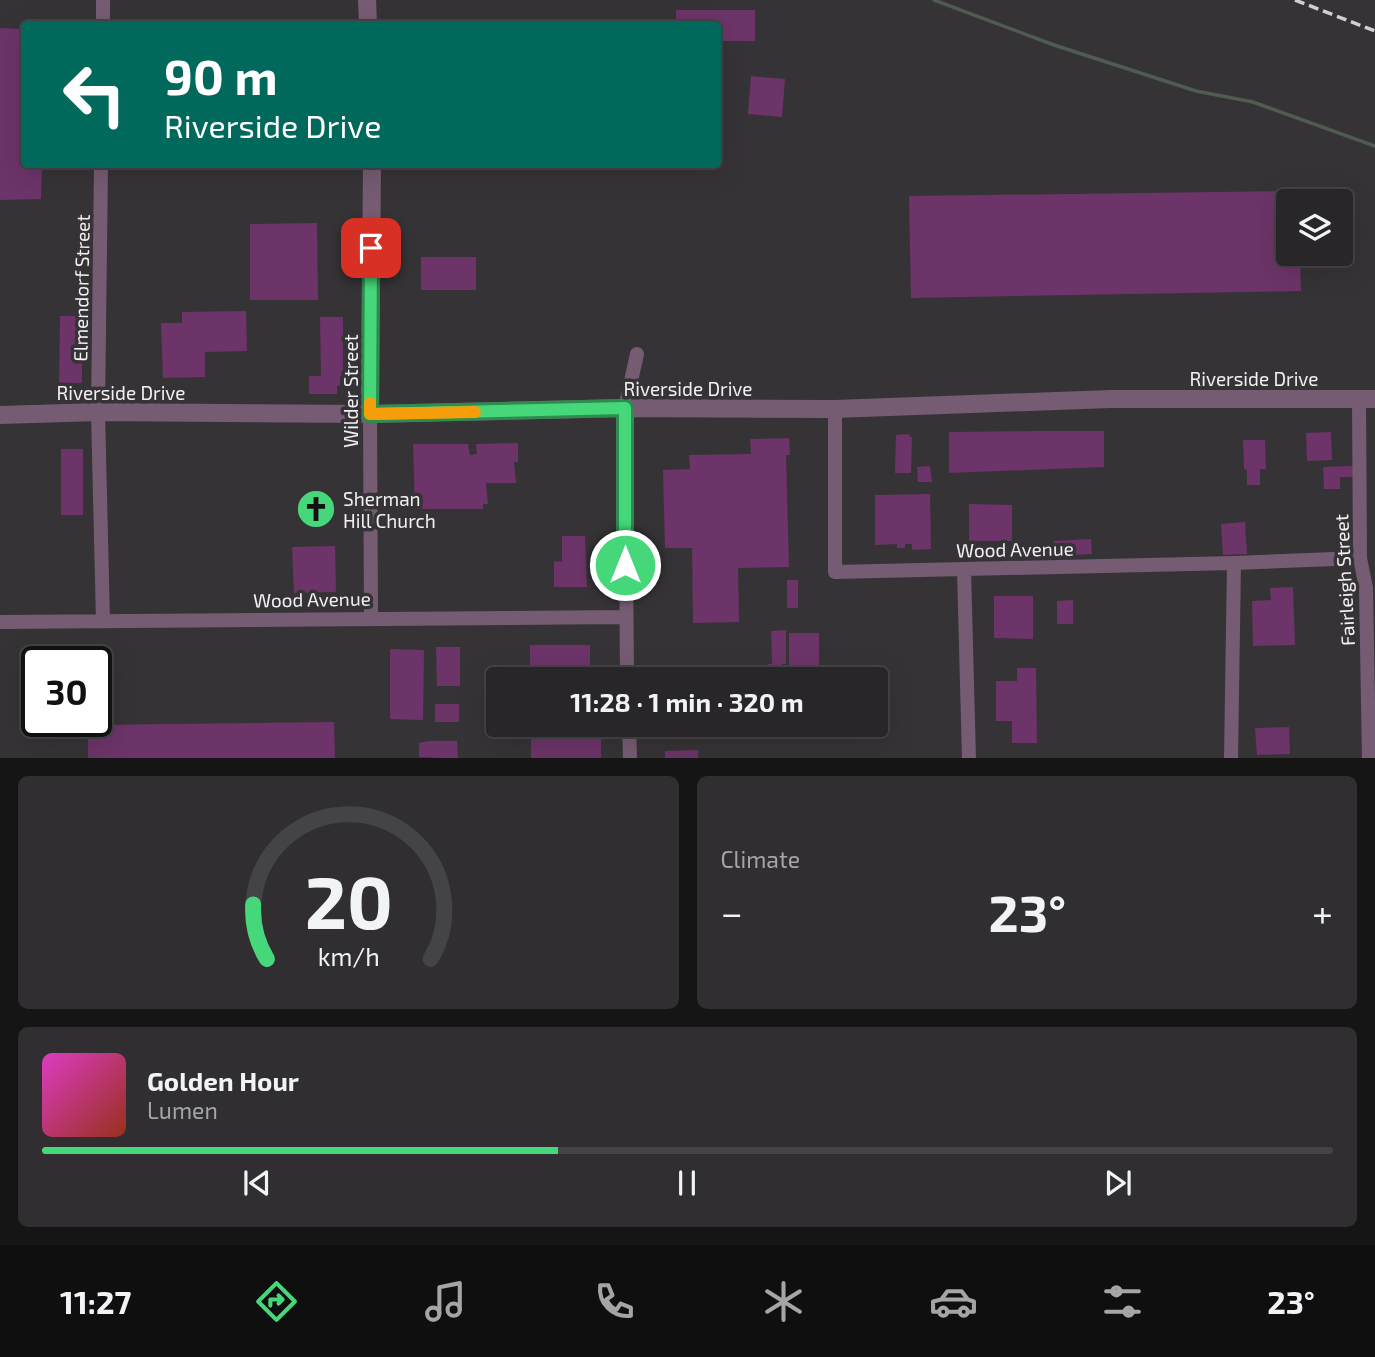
<!DOCTYPE html>
<meta charset="utf-8">
<style>
:root{--surface:#282628;--page:#302e30;--text:#f1f3f6;--muted:#a5a5a8;--line:#444345;--accent:#46d77a}
body{margin:0;font-family:"Exo 2",sans-serif;background:var(--page);color:var(--text);height:100vh;display:flex;flex-direction:column;font-size:26px;white-space:nowrap}
*{box-sizing:border-box;margin:0}
p{font-size:23px;color:var(--muted)}
.icon{flex:none;width:38px;height:38px;fill:none;stroke:currentColor;stroke-width:2;stroke-linecap:round;stroke-linejoin:round}
.map{position:relative;height:758px;overflow:hidden}
.drawer{display:flex;flex-direction:column;gap:18px;padding:18px;background:#161516;flex:1}
.drawer>*{flex:none}
.guide{position:absolute;left:21px;top:21px;width:700px;height:147px;border-radius:7px;box-shadow:0 7px 28px #0002,0 0 0 2px var(--line);background:#00695c;color:#fff;overflow:hidden}
.tools{position:absolute;left:1276px;top:189px;display:grid;gap:14px}
.tools a{display:grid;place-items:center;width:77px;height:77px;border-radius:7px;background:var(--surface);box-shadow:0 7px 28px #0002,0 0 0 2px var(--line);font-size:35px}
.speed{position:absolute;left:21px;top:646px;display:flex;gap:14px;font-size:35px;font-weight:700;text-align:center}
.speed>*{display:grid;place-content:center;width:91px;height:91px;border-radius:50%;background:var(--surface);box-shadow:0 7px 28px #0002,0 0 0 2px var(--line);line-height:1}
.speed .limit{border:4px solid #111;border-radius:10px;background:#fff;color:#111}
.pin{position:absolute;display:grid;place-items:center;width:60px;height:60px;color:#fff;margin:-30px;border-radius:14px;box-shadow:0 4px 10px #0006}
.me{position:absolute;width:77px;margin:-38px;rotate:0deg;stroke-linejoin:round;filter:drop-shadow(0 0 5px #0008)}
.turn{display:flex;align-items:center;gap:24px;height:147px;padding:0 28px;font-size:32px}
.turn .icon{width:91px;height:91px;stroke-width:2.5}
.turn b{display:block;font-size:49px;line-height:60px}
.big{font-size:52px;font-weight:700;line-height:1.1}
.drawer .widget{flex:1;display:flex;flex-direction:column;justify-content:center;gap:10px;min-width:0;padding:0 24px;border-radius:10px;background:var(--page)}
.drawer .dial{align-items:center;gap:0}
.dial svg{height:182px;overflow:visible;fill:none;stroke:var(--line);stroke-width:7;stroke-linecap:round;text-anchor:middle}
.dial text{fill:var(--text);stroke:none}
.song{display:flex;align-items:center;gap:21px}
.cover{width:84px;height:84px;border-radius:10px;background:linear-gradient(135deg,hsl(310 70% 55%),hsl(10 70% 35%))}
.played{height:7px;border-radius:4px;background:linear-gradient(90deg,var(--accent) 40%,var(--line) 40%)}
.keys{display:flex;justify-content:space-around;direction:ltr}
.heat{display:flex;justify-content:space-between;align-items:center;font-size:38px;direction:ltr}
.drawer .tiles{flex:1;display:grid;gap:18px;grid-template-columns:1fr 1fr}
.widget:last-child{grid-column:span 2}
.trip{position:absolute;left:486px;top:667px;width:402px;height:70px;border-radius:7px;background:var(--surface);box-shadow:0 7px 28px #0002,0 0 0 2px var(--line);font-weight:700;line-height:70px;text-align:center}
.menu{display:flex;height:112px;justify-content:space-around;align-items:center;background:#100f10;color:var(--muted)}
.menu .icon{width:49px;height:49px}
.menu .current{color:var(--accent)}
.menu b{font-size:32px;color:var(--text)}
.map>svg:first-child{display:block}
.lines{fill:none;stroke-linecap:round;stroke-linejoin:round}
.stream{stroke:#4e5c52;stroke-width:3.5}
.building{fill:#6c3468}
.minor{stroke:#755c73;stroke-width:14}
.tertiary{stroke:#755c73;stroke-width:18}
.rail{stroke:#d1cfd1;stroke-width:3.5;stroke-dasharray:10 5;stroke-linecap:butt}
.route-casing{stroke:#2e8c4f;stroke-width:18}
.route{stroke:#46d77a;stroke-width:12}
.slow{stroke:#f59e0b;stroke-width:12}
.labels{text-anchor:middle;dominant-baseline:central;stroke-width:7;stroke-linejoin:round;paint-order:stroke}
.street-label{font-size:19px;fill:#f2f0f2;stroke:#363336}
.poi-label{font-size:19px;fill:#f2f0f2;stroke:#363336;text-anchor:start}
</style>
<div class="map">
<svg width="1375" height="759" viewBox="0 0 1375 759">
<rect width="100%" height="100%" fill="#363336"/>
<g class="lines">
<path class="stream" d="M 934,0 L 1054,45 L 1196,91 L 1253,102 L 1375,146"/>
</g>
<path class="building" d="M 676,10 L 755,10 L 755,41 L 718,41 L 718,24 L 676,24 Z
M 0,28 L 24,29 L 24,164 L 42,164 L 41,199 L 0,200 Z
M 751,76 L 785,79 L 782,117 L 748,114 Z
M 1299,191 L 1299,201 L 1288,201 L 1288,254 L 1300,254 L 1301,291 L 911,298 L 909,196 Z
M 317,223 L 318,300 L 250,300 L 250,224 Z
M 421,257 L 476,257 L 476,290 L 421,290 Z
M 246,311 L 247,351 L 205,352 L 205,377 L 163,378 L 161,323 L 182,323 L 182,312 Z
M 60,316 L 82,316 L 82,383 L 59,383 Z
M 320,317 L 343,317 L 343,376 L 340,376 L 340,385 L 337,386 L 337,394 L 309,394 L 309,376 L 321,376 Z
M 1043,431 L 1104,431 L 1104,467 L 949,473 L 949,432 Z
M 1331,432 L 1332,460 L 1307,461 L 1306,433 Z
M 909,434 L 910,437 L 912,437 L 911,473 L 895,473 L 896,435 Z
M 789,438 L 790,455 L 786,455 L 789,567 L 738,568 L 739,622 L 693,623 L 692,548 L 665,548 L 663,470 L 690,469 L 689,455 L 751,454 L 750,439 Z
M 1243,440 L 1265,440 L 1266,469 L 1260,469 L 1260,485 L 1247,485 L 1247,470 L 1244,469 Z
M 518,443 L 518,462 L 514,462 L 516,483 L 486,483 L 488,504 L 483,504 L 483,509 L 415,509 L 413,444 L 468,444 L 470,455 L 477,454 L 476,444 Z
M 61,449 L 83,449 L 83,515 L 61,515 Z
M 930,466 L 932,482 L 918,482 L 917,467 Z
M 1353,466 L 1353,477 L 1340,477 L 1340,489 L 1324,489 L 1323,467 Z
M 930,494 L 931,549 L 912,550 L 912,544 L 905,544 L 905,548 L 897,548 L 897,544 L 875,545 L 875,495 Z
M 969,504 L 1012,505 L 1012,541 L 969,541 Z
M 1245,522 L 1247,554 L 1223,555 L 1221,524 Z
M 562,536 L 585,536 L 587,587 L 554,587 L 554,561 L 562,562 Z
M 1091,539 L 1092,554 L 1055,556 L 1054,541 Z
M 335,546 L 336,592 L 294,593 L 292,547 Z
M 787,580 L 798,580 L 798,608 L 787,608 Z
M 1293,587 L 1295,645 L 1253,646 L 1252,601 L 1271,600 L 1270,588 Z
M 994,596 L 1033,596 L 1033,639 L 994,638 Z
M 1073,600 L 1073,624 L 1057,624 L 1057,601 Z
M 786,630 L 786,664 L 782,664 L 782,672 L 768,672 L 768,664 L 772,664 L 771,631 Z
M 789,633 L 819,633 L 819,667 L 789,667 Z
M 530,645 L 590,645 L 590,679 L 530,679 Z
M 436,647 L 460,647 L 460,686 L 437,686 Z
M 390,649 L 424,650 L 423,720 L 390,719 Z
M 1017,668 L 1036,668 L 1037,743 L 1012,743 L 1012,721 L 996,721 L 996,681 L 1017,681 Z
M 435,704 L 459,704 L 459,722 L 435,722 Z
M 334,722 L 335,759 L 88,759 L 88,725 Z
M 1289,727 L 1290,754 L 1257,755 L 1255,728 Z
M 531,739 L 601,739 L 601,759 L 531,759 Z
M 428,741 L 457,741 L 458,759 L 419,757 L 419,743 Z
M 698,750 L 698,759 L 665,759 L 665,751 Z"/>
<g class="lines">
<path class="minor" d="M 103,24 L 103,0
M 101,164 L 98,412 L 103,621
M 1359,399 L 1360,558 L 1366,588 L 1369,759
M 835,409 L 835,572 L 1234,563 L 1360,558
M 370,414 L 371,618
M 964,570 L 969,759
M 0,622 L 625,617
M 627,679 L 625,408 L 637,354
M 629,724 L 630,759
M 1231,759 L 1234,563"/>
<path class="tertiary" d="M 367,0 L 368,24
M 370,414 L 372,164
M 0,415 L 98,412 L 370,414 L 625,408 L 835,409 L 1110,399 L 1375,399"/>
<path class="rail" d="M 1295,0 L 1375,31"/>
</g>
<g class="lines">
<g class="route-casing">
<path id="route" d="M 371,248 L 370,414 L 625,408 L 625,565"/>
</g>
<use href="#route" class="route"/>
<path class="slow" d="M 370,403 L 370,414 L 475,412"/>
</g>
<defs>
<g id="church-disc" transform="scale(2.0125)"><circle r="9.5" fill="#46d77a" stroke="#363336"/><path d="M-1.2-6h2.4v3.5h3.3v2.4h-3.3V6h-2.4V-.1h-3.3v-2.4h3.3Z" fill="#111"/></g>
</defs>
<g fill-rule="evenodd">
<use href="#church-disc" x="316" y="509"/>
</g>
<g class="labels">
<g class="street-label">
<text transform="translate(81 288) rotate(-89)">Elmendorf Street</text>
<text x="1254" y="378">Riverside Drive</text>
<text x="688" y="388">Riverside Drive</text>
<text transform="translate(350 391) rotate(-90)">Wilder Street</text>
<text x="121" y="392">Riverside Drive</text>
<text transform="translate(1015 549) rotate(-1)">Wood Avenue</text>
<text transform="translate(1344 580) rotate(-93)">Fairleigh Street</text>
<text transform="translate(312 599) rotate(-1)">Wood Avenue</text>
</g>
<g class="poi-label">
<text x="343" y="498">Sherman<tspan x="343" dy="22">Hill Church</tspan></text>
</g>
</g>
</svg>
<div class="tools">
<a><svg class="icon" aria-label="layers" viewBox="0 0 24 24"><path d="M12 4l9 5-9 5-9-5zM3 14l9 5 9-5"/></svg></a>
</div>
<div class="speed"><div class="limit">30</div></div>
<div class="pin" style="left:371px;top:248px;background:#d93025"><svg class="icon" aria-label="arrive" viewBox="0 0 24 24"><path d="M6 21V4h12l-3 4 3 4H6"/></svg></div>
<svg class="me" style="left:625px;top:565px" viewBox="-20 -20 40 40"><circle r="17" fill="#46d77a" stroke="#fff" stroke-width="3"/><path d="M0-11L8 9 0 5-8 9z" fill="#fff"/></svg>
<div class="trip">11:28 · 1 min · 320 m</div>
<div class="guide">
<div class="turn"><svg class="icon" aria-label="left" viewBox="0 0 24 24"><path d="M17 20v-9H6M10 6l-5 5 5 5"/></svg><div><b>90 m</b>Riverside Drive</div></div>
</div>
</div>
<section class="drawer">
<div class="tiles">
<div class="widget dial"><svg viewBox="0 0 100 80">
<path d="M14 69A42 42 0 1 1 86 69"/>
<path d="M14 69A42 42 0 0 1 8 45" stroke="#46d77a"/>
<text x="50" y="56" font-size="32" font-weight="700">20</text>
<text x="50" y="72" font-size="11">km/h</text>
</svg></div>
<div class="widget"><p>Climate</p>
<div class="heat"><a>−</a><b class="big">23°</b><a>+</a></div>
</div>
<div class="widget">
<div class="song"><i class="cover"></i><div><b>Golden Hour</b><p>Lumen</p></div></div>
<div class="played"></div>
<div class="keys"><svg class="icon" aria-label="previous" viewBox="0 0 24 24"><path d="M18 5L8 12l10 7zM5 5v14"/></svg><svg class="icon" aria-label="pause" viewBox="0 0 24 24"><path d="M8 5v14M16 5v14"/></svg><svg class="icon" aria-label="next" viewBox="0 0 24 24"><path d="M6 5l10 7-10 7zM19 5v14"/></svg></div>
</div>
</div>
</section>
<nav class="menu">
<b>11:27</b>
<svg class="icon current" aria-label="directions" viewBox="0 0 24 24"><path d="M12 3l9 9-9 9-9-9zM9 14v-3h6M13 9l2 2-2 2"/></svg>
<svg class="icon" aria-label="music" viewBox="0 0 24 24"><path d="M9 18V5l10-2v13"/><circle cx="6" cy="18" r="3"/><circle cx="16" cy="16" r="3"/></svg>
<svg class="icon" aria-label="phone" viewBox="0 0 24 24"><path d="M5 4h4l2 5-3 2q2 4 5 5l2-3 5 2v4C11 20 4 13 5 4z"/></svg>
<svg class="icon" aria-label="climate" viewBox="0 0 24 24"><path d="M12 3v18M4 7l16 10M4 17L20 7"/></svg>
<svg class="icon" aria-label="car" viewBox="0 0 24 24"><path d="M5 17H2v-5l4-1 3-4h7l3 4 3 1v5h-3M9 17h6M6 11h13"/><circle cx="7" cy="17" r="2"/><circle cx="17" cy="17" r="2"/></svg>
<svg class="icon" aria-label="filters" viewBox="0 0 24 24"><path d="M4 7h16M4 17h16"/><circle cx="9" cy="7" r="2"/><circle cx="15" cy="17" r="2"/></svg>
<b>23°</b>
</nav>
